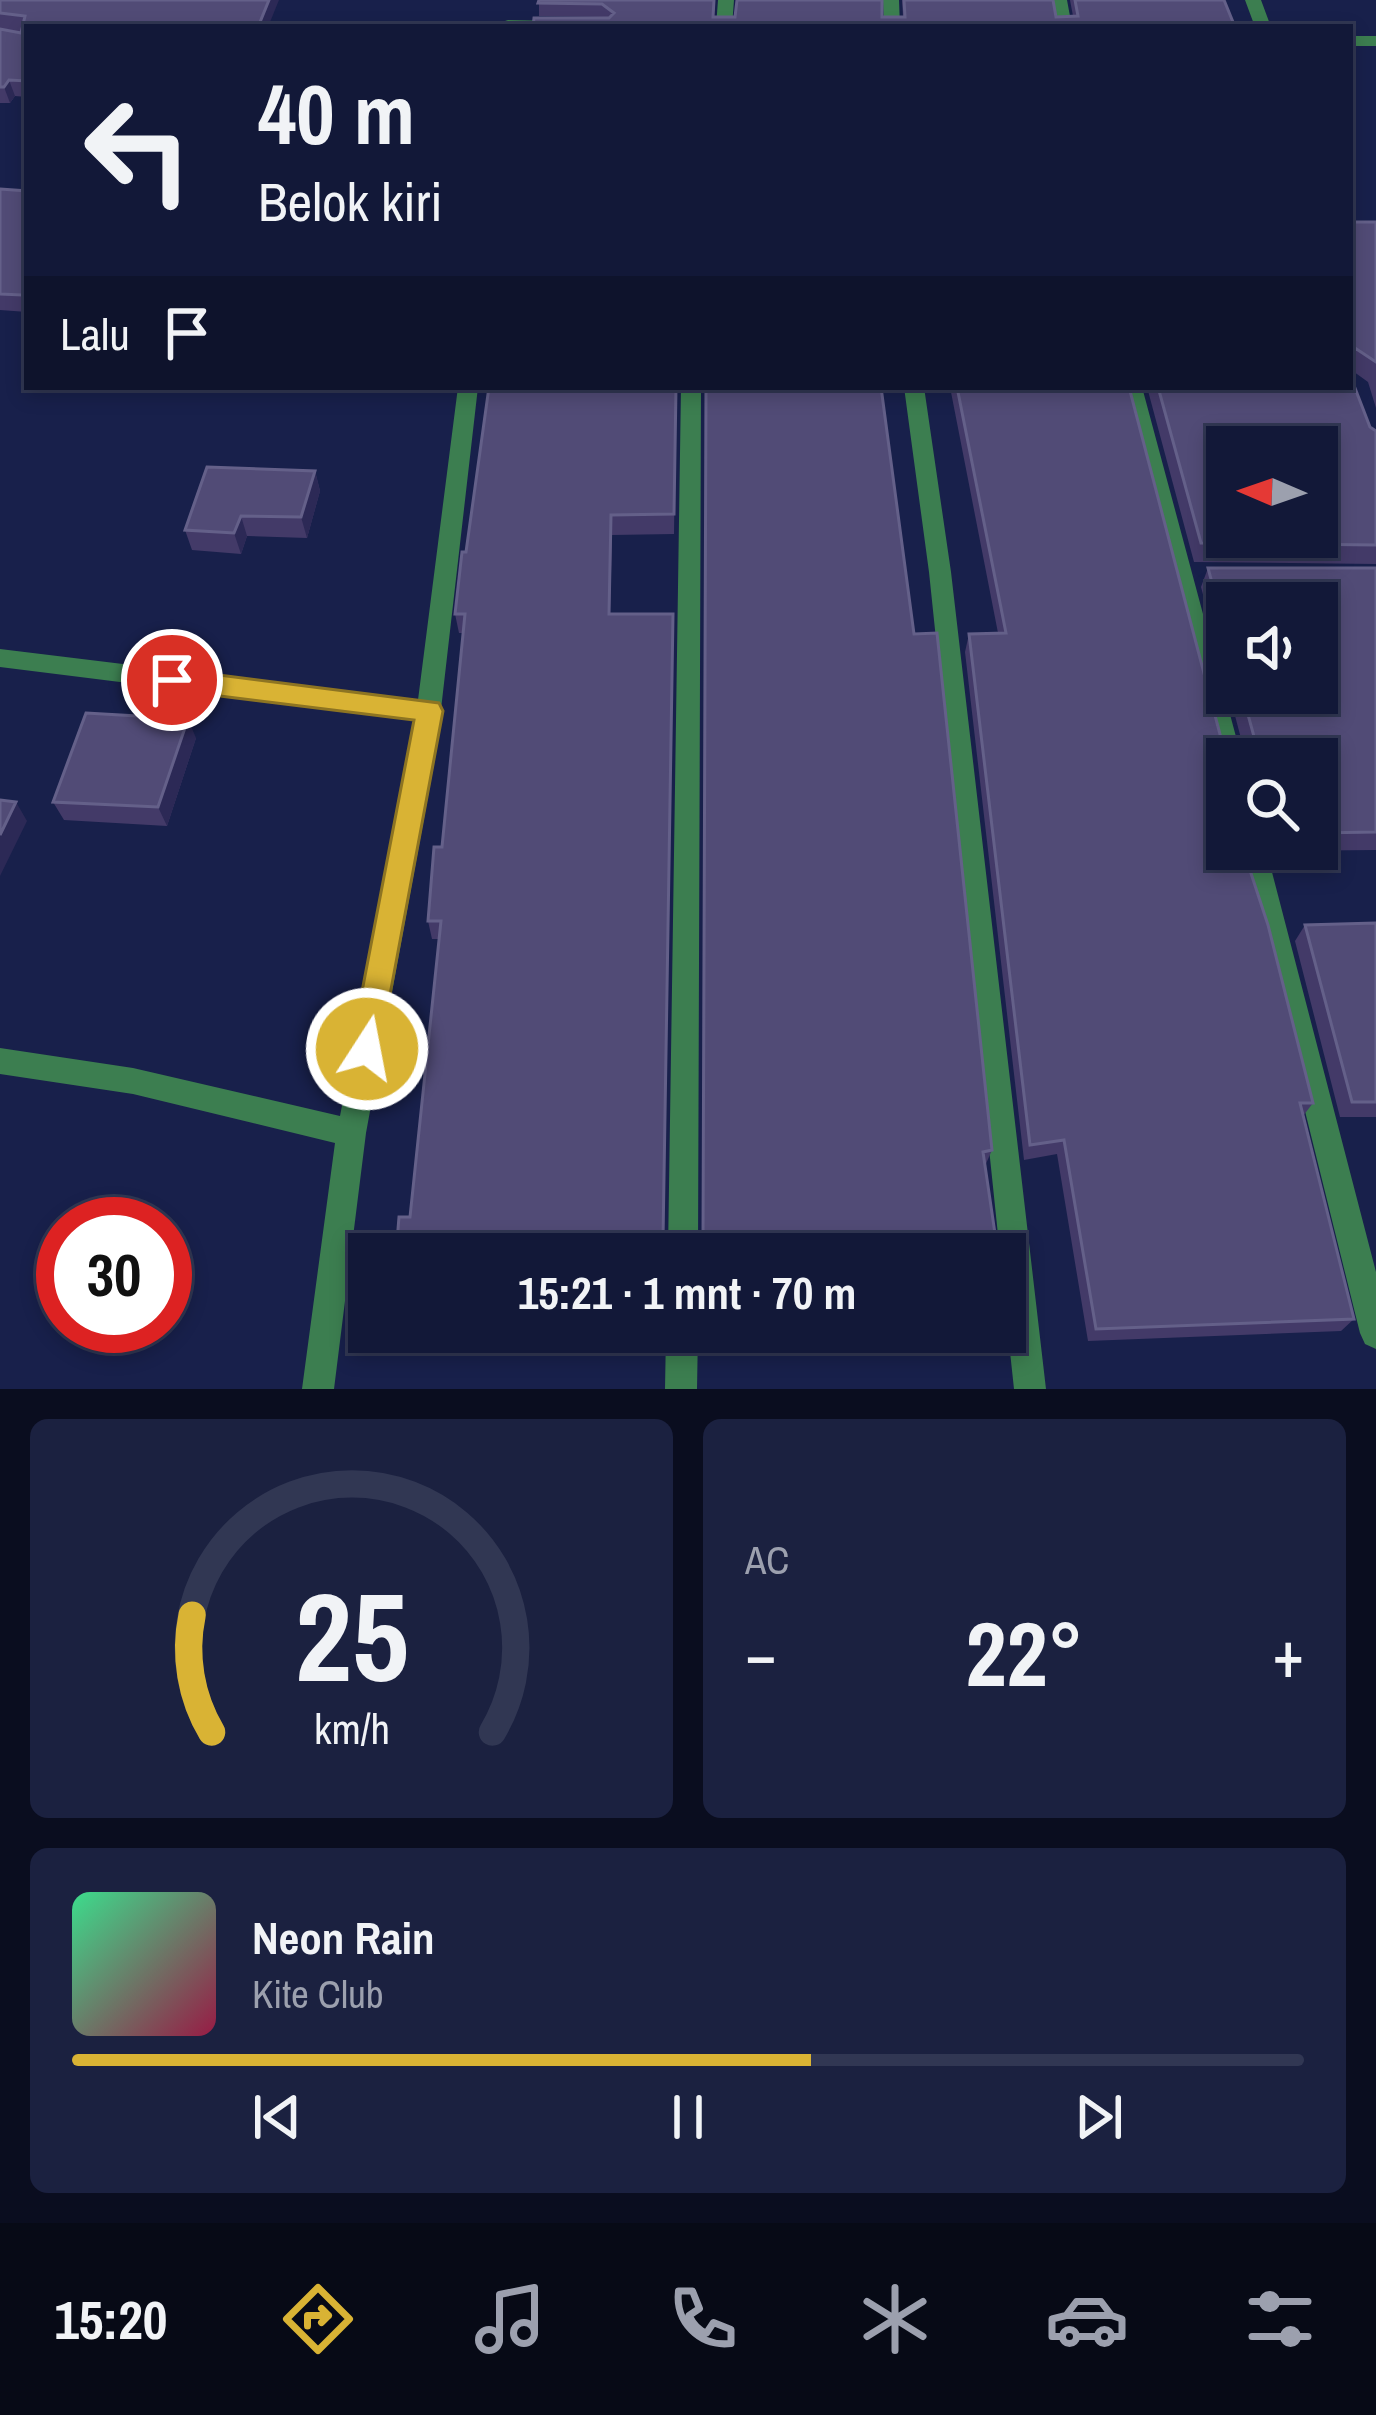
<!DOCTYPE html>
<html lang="id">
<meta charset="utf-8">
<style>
:root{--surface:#121838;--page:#1b2140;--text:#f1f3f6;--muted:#9ca0ae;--line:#313753;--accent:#d9b334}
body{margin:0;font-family:"Archivo Narrow",sans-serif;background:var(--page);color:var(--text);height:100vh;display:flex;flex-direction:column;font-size:45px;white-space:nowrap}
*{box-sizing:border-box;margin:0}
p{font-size:39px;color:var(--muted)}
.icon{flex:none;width:66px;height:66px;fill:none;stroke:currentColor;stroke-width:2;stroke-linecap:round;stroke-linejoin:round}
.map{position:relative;height:1389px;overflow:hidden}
.sheet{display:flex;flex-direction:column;gap:30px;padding:30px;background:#0a0d1f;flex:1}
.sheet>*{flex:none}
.top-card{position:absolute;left:24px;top:24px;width:1329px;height:366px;border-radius:0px;box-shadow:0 6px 18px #0003,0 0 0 3px var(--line);background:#121838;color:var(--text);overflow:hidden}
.needle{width:78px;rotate:272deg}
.tools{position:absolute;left:1206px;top:426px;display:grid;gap:24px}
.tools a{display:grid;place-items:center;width:132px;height:132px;border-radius:0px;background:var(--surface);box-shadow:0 6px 18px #0003,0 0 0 3px var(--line);font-size:60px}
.speed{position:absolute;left:36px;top:1197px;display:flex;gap:24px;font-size:60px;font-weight:700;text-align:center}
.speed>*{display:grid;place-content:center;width:156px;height:156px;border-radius:50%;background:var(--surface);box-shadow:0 6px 18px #0003,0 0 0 3px var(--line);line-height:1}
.speed .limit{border:18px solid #d22;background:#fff;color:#111}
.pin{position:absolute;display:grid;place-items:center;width:102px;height:102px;color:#fff;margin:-51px;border:6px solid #fff;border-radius:50%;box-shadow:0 3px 12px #0007}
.me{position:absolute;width:132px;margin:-66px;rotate:11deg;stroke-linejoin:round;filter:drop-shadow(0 0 9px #0008)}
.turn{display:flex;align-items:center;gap:42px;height:252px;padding:0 36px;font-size:54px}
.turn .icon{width:156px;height:156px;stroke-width:2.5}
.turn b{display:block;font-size:84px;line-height:102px}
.then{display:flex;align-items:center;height:114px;padding:0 36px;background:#0003;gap:24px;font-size:45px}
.big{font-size:90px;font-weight:700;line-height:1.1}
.sheet .tile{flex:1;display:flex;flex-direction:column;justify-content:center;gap:18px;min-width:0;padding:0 42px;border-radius:18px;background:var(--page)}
.sheet .dial{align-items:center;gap:0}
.dial svg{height:312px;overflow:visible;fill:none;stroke:var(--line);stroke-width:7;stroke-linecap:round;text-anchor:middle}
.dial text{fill:var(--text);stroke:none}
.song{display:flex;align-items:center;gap:36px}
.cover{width:144px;height:144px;border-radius:18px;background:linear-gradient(135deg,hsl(150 70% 55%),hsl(340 70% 35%))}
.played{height:12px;border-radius:6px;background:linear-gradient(90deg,var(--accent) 60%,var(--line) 60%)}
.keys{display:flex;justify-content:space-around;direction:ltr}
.heat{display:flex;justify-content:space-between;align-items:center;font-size:66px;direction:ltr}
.sheet .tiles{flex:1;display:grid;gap:30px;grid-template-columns:1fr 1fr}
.tile:last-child{grid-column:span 2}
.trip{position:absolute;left:348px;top:1233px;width:678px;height:120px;border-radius:0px;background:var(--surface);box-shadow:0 6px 18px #0003,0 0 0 3px var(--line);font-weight:700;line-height:120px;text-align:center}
.tabs{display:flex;height:192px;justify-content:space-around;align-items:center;background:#070a16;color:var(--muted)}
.tabs .icon{width:84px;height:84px}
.tabs .active{color:var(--accent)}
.tabs b{font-size:54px;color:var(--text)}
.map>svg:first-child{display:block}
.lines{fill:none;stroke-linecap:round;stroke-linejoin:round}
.street{fill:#3c7e50;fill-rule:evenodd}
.wall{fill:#433a68}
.shaded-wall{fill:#2c2956}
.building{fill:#514b76;stroke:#646089;stroke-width:3;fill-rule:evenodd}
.route{fill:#d9b334;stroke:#8d7422;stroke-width:3}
</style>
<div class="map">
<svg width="1376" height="1389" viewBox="0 0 1376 1389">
<rect width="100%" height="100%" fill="#18204b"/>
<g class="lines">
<path class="street" d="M 718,0 L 734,0 L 732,27 L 716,27 Z
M 883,0 L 899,0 L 900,27 L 884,27 Z
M 1051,0 L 1067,0 L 1072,27 L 1056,27 Z
M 1245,0 L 1261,0 L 1271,27 L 1255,27 Z
M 508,20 L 602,22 L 610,27 L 502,27 L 502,22 Z
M 1350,36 L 1376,36 L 1376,46 L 1350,46 Z
M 458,387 L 478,387 L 436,753 L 366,1133 L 334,1389 L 302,1389 L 335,1143 L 133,1094 L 0,1074 L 0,1048 L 133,1068 L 340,1116 L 416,719 L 0,667 L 0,649 L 418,700 Z
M 681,387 L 701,387 L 698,1254 L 668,1254 Z
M 904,387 L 924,387 L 951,572 L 1046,1389 L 1014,1389 L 1005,1305 L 1005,1254 L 1000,1254 L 929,572 Z
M 1122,387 L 1142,387 L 1242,759 L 1227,759 L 1227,768 L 1218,759 Z
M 1240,849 L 1266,849 L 1376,1272 L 1376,1349 L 1365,1344 L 1360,1333 Z
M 666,1332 L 698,1332 L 697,1389 L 665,1389 Z"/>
</g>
<path class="wall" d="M 0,0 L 279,0 L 27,27 L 27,97 L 15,96 L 10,103 L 0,103 Z
M 539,0 L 715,0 L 714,17 L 903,17 L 902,0 L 1053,0 L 1056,17 L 1073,16 L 1070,0 L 1224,0 L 1235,27 L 539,16 Z
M 0,189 L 27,191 L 27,312 L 0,310 Z
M 1350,222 L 1376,222 L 1376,408 L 1368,382 L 1350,369 Z
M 676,387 L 674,534 L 612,535 L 610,614 L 664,1240 L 698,1245 L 703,1240 L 914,634 L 992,1150 L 985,1166 L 998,1254 L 396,1254 L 410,1217 L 439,939 L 432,939 L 428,921 L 442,847 L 463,633 L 459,633 L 455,614 Z
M 950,387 L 1129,387 L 1222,742 L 1232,753 L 1243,746 L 1229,693 L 1317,693 L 1227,603 L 1227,685 L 1201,587 L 1208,568 L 1376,568 L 1376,850 L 1271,851 L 1270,849 L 1317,849 L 1317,759 L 1227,849 L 1313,1103 L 1303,1116 L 1354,1319 L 1341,1331 L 1088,1341 L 1057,1154 L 1024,1160 L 965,652 L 969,634 L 998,633 Z
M 1147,387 L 1350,387 L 1370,427 L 1376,431 L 1376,564 L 1194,562 Z
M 315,471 L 320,491 L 307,538 L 247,536 L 241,554 L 192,550 L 185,530 Z
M 196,738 L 167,826 L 64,820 L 53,802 Z
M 1376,923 L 1376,1117 L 1340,1117 L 1295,941 L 1305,925 Z
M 395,1332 L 558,1332 L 396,1334 Z
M 738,1332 L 1005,1332 L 1010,1336 L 1003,1349 L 880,1351 L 880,1341 L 738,1343 Z"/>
<path class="shaded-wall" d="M 269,0 L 279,0 L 268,27 L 258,27 Z
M 9,80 L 15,96 L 10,103 L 4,87 Z
M 27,287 L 27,308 L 22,295 Z
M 315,471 L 320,491 L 307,538 L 301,517 Z
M 241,516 L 247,536 L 241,554 L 234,533 Z
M 188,719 L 196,738 L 167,826 L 158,807 Z
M 16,802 L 27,821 L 0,876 L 0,835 Z"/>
<path class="building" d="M 0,0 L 269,0 L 258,27 L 27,27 L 27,81 L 9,80 L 4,87 L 0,87 L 0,29 L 21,33 L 25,16 L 0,13 Z
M 539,0 L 714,0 L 713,17 L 735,17 L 737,0 L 882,0 L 882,17 L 905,17 L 904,0 L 1053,0 L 1056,17 L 1078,16 L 1075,0 L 1224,0 L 1235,27 L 533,27 L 534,18 L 609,18 L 614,13 L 602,4 L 538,3 Z
M 0,189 L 27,191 L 27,287 L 22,295 L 0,294 Z
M 1350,222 L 1376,222 L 1376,362 L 1355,348 L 1350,362 Z
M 1350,375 L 1370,427 L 1376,431 L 1376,545 L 1201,543 L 1158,387 L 1350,387 ZM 1227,447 L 1317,447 L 1317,537 L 1227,537 Z
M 489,387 L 676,387 L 674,514 L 611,515 L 609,614 L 673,614 L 663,1240 L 698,1245 L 703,1240 L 706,387 L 881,387 L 914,634 L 937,633 L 992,1150 L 983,1152 L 998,1254 L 396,1254 L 399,1217 L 410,1217 L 441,921 L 428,921 L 434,847 L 442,847 L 465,614 L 455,614 L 462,552 L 466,552 Z
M 957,387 L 1129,387 L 1222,742 L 1232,753 L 1255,740 L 1242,693 L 1317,693 L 1317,603 L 1227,603 L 1227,638 L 1208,568 L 1376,568 L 1376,832 L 1317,833 L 1317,759 L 1227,759 L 1227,849 L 1243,849 L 1268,925 L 1313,1103 L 1300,1103 L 1354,1319 L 1096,1329 L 1064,1140 L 1030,1145 L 969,634 L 1006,633 Z
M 207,467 L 315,471 L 301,517 L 241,516 L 234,533 L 185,530 Z
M 86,713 L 188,719 L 158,807 L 53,802 Z
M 0,800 L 16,802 L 0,835 Z
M 1376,923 L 1376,1102 L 1352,1102 L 1305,925 Z
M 1005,1304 L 1010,1336 L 884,1338 L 884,1332 L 1005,1332 Z"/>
<path class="route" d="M 172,669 L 439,703 L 443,711 L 378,1059 L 367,1064 L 355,1059 L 351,1049 L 414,720 L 172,690 L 158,680 Z"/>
</svg>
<div class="tools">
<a><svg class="needle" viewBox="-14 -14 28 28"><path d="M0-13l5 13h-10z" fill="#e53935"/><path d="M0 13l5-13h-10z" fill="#9ca0ae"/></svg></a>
<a><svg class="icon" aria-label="sound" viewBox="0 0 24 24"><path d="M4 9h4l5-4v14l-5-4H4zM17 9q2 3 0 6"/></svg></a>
<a><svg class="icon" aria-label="search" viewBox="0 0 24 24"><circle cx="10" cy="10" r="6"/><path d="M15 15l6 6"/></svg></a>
</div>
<div class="speed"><div class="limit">30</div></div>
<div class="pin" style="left:172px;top:680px;background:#d93025"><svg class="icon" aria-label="arrive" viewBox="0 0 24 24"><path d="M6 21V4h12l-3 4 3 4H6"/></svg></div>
<svg class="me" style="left:367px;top:1049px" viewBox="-20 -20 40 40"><circle r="17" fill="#d9b334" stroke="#fff" stroke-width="3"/><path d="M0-11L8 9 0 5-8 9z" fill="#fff"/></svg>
<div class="trip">15:21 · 1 mnt · 70 m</div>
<div class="top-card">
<div class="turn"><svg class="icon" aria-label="left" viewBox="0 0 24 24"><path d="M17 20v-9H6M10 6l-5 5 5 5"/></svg><div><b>40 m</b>Belok kiri</div></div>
<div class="then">Lalu<svg class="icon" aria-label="arrive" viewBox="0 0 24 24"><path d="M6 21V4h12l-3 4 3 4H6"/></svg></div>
</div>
</div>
<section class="sheet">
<div class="tiles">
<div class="tile dial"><svg viewBox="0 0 100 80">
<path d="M14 69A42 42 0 1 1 86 69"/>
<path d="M14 69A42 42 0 0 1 9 39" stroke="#d9b334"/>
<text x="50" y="56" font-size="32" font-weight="700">25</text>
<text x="50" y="72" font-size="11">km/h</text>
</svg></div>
<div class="tile"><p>AC</p>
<div class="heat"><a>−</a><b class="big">22°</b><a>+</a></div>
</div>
<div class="tile">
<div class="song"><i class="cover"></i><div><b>Neon Rain</b><p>Kite Club</p></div></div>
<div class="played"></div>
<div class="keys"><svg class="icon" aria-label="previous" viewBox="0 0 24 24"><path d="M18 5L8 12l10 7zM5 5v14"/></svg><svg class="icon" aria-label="pause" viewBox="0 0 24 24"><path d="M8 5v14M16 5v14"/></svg><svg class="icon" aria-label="next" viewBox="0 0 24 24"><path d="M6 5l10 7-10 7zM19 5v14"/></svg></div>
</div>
</div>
</section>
<nav class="tabs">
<b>15:20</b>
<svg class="icon active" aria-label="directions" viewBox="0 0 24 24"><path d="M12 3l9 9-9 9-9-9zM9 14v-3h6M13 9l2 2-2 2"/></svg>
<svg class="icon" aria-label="music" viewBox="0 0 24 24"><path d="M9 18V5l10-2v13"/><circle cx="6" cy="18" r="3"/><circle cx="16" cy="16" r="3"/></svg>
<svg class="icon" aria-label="phone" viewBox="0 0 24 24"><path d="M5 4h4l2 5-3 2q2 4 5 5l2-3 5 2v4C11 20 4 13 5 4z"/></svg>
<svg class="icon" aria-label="climate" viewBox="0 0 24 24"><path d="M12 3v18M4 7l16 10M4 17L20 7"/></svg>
<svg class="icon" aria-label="car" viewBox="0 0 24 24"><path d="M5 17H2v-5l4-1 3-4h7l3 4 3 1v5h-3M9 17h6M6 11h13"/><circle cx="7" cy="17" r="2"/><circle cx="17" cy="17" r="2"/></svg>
<svg class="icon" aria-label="filters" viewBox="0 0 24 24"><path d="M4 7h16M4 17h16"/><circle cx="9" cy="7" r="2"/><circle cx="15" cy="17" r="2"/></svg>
</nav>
